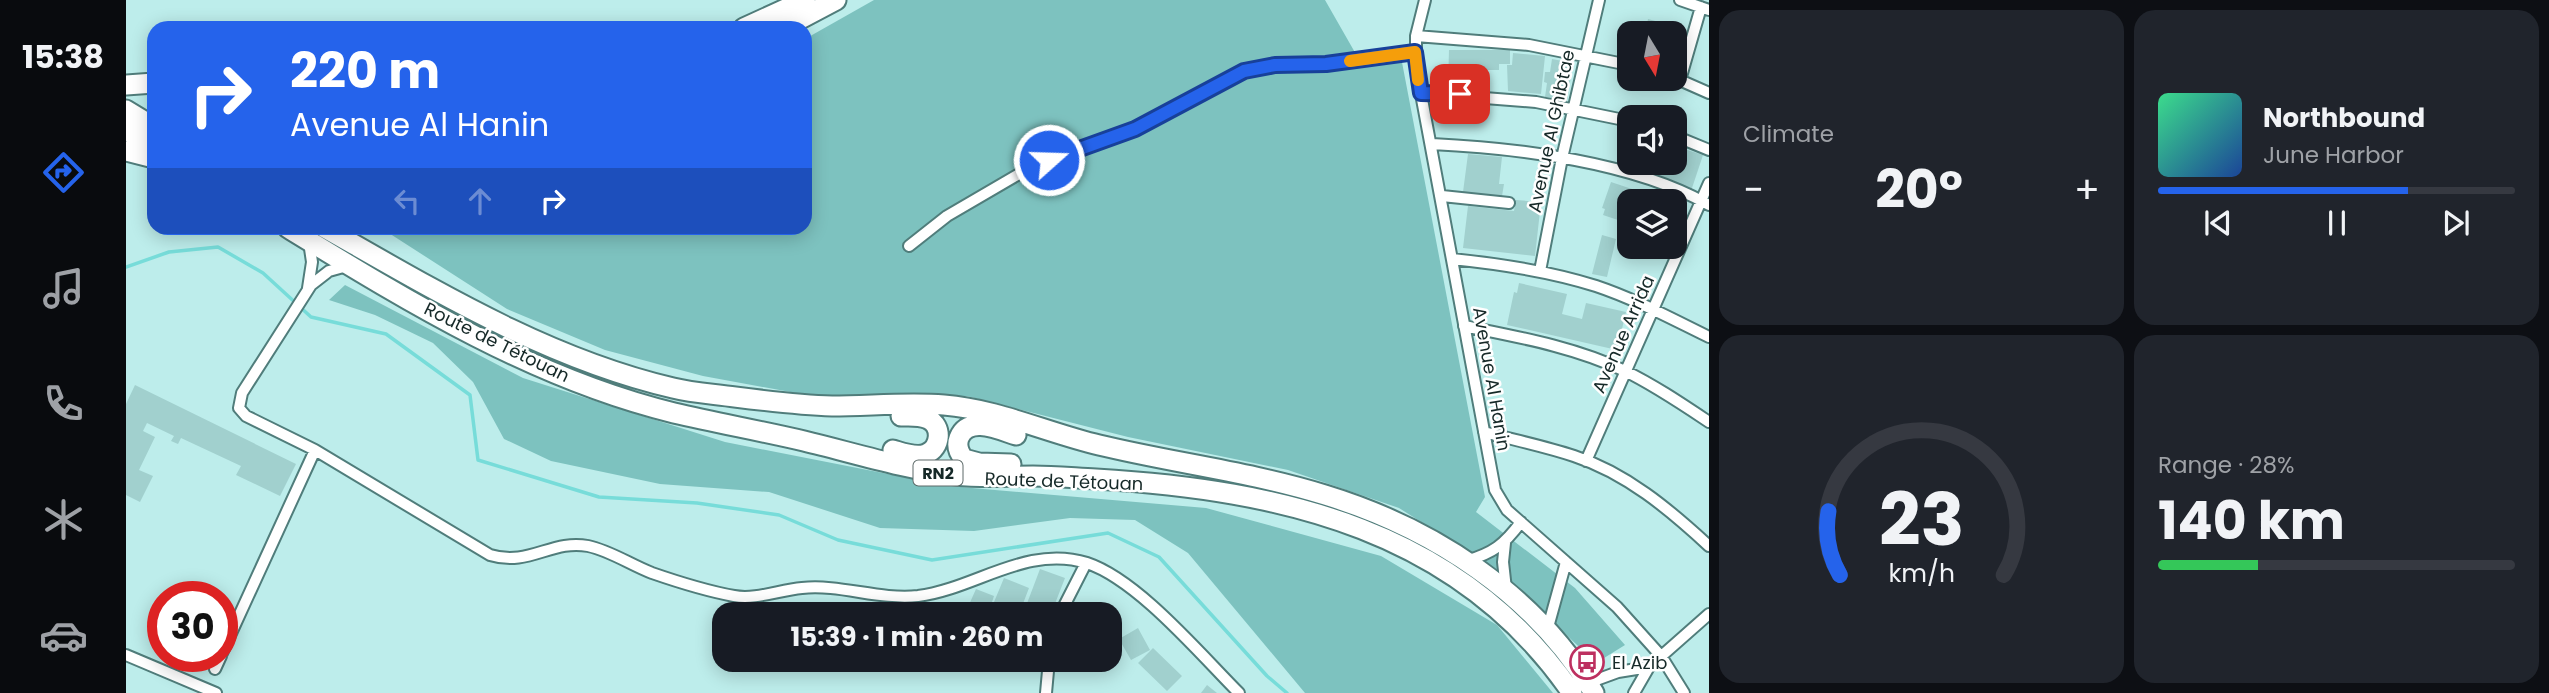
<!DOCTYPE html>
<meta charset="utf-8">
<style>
:root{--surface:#171b24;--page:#20242c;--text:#f1f3f6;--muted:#9ea1a6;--line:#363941;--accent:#2563eb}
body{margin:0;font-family:Poppins,sans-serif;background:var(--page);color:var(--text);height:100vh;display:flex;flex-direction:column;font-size:26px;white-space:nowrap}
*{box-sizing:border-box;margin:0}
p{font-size:23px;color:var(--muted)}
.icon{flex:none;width:38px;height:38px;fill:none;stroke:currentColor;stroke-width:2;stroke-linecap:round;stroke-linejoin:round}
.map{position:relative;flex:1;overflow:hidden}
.drawer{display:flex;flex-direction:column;gap:10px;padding:10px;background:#0d0f14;width:840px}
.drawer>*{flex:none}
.hud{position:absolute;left:21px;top:21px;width:665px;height:214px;border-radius:21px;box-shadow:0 4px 18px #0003;background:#2563eb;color:#fff;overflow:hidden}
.needle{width:46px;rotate:170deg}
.tools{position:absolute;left:1491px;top:21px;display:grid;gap:14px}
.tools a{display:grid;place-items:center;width:70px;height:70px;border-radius:14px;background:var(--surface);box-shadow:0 4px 18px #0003;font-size:35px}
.speed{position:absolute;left:21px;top:581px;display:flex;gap:14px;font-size:35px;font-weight:700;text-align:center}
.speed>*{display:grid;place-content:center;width:91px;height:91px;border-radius:50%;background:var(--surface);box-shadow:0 4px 18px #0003;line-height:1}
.speed .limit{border:10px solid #d22;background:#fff;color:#111}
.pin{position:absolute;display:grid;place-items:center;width:60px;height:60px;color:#fff;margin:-30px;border-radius:14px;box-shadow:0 4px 10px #0006}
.me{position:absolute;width:77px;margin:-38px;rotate:70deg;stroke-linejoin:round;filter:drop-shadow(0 0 5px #0008)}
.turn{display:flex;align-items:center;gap:24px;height:147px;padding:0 28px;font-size:32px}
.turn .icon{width:91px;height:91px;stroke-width:2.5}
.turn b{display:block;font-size:49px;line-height:60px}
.lanes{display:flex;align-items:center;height:66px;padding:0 28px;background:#0003;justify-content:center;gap:35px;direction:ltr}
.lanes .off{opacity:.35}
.big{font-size:52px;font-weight:700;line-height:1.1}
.drawer .widget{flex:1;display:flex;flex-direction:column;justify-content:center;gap:10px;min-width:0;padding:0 24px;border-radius:21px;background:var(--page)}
.drawer .dial{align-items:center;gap:0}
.dial svg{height:182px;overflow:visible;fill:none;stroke:var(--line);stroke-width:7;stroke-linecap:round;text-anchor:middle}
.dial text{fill:var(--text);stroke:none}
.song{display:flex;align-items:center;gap:21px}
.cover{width:84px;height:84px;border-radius:10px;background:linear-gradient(135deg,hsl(150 70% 55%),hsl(220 70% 35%))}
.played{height:7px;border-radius:4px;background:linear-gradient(90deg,var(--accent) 70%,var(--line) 70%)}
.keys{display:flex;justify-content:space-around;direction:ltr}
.heat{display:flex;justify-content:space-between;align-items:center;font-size:38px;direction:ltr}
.charge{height:10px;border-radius:5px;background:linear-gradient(90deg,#34c759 28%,var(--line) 0)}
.drawer .tiles{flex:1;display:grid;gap:10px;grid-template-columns:repeat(2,1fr)}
.trip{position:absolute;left:586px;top:602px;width:410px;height:70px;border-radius:21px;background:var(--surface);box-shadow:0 4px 18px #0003;font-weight:700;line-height:70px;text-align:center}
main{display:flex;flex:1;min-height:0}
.tab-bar{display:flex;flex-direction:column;width:126px;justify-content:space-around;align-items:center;background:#090b0e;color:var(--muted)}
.tab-bar .icon{width:49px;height:49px}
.tab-bar .selected{color:var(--accent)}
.tab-bar b{font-size:32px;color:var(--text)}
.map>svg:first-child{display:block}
.green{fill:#7dc2bf}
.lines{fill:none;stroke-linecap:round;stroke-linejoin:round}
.stream{stroke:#77dcd9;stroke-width:3.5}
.building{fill:#a1d0ce}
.street-casing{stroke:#507d7b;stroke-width:14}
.highway-casing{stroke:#507d7b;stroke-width:23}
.street{stroke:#fff;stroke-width:10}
.highway{stroke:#fff;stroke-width:19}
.route-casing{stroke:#184099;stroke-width:18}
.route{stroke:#2563eb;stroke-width:12}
.slow{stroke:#f59e0b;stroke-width:12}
.labels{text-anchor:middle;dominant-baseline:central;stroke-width:5;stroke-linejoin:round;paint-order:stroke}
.shield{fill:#fff;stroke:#5c6968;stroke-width:2}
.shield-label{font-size:16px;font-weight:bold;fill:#162928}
.street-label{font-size:18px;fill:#162928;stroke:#fff}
.poi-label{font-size:18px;fill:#162928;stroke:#fff;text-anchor:start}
</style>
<main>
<nav class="tab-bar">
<b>15:38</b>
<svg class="icon selected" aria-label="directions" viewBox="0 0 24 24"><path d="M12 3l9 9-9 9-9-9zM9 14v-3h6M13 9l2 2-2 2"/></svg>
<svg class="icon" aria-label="music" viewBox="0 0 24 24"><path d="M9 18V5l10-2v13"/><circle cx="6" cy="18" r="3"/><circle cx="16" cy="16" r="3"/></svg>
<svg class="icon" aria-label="phone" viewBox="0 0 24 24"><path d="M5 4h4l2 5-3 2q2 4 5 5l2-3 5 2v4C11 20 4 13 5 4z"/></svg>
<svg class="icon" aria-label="climate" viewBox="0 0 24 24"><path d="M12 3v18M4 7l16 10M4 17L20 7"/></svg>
<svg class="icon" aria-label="car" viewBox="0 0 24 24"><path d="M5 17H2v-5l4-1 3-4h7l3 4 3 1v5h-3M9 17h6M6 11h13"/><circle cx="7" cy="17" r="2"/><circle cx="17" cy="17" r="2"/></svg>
</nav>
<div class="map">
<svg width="1583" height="693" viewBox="0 0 1583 693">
<rect width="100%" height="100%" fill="#bdedeb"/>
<path class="green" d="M 748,0 L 1199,0 L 1231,56 L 1275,57 L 1359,497 L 1350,512 L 1449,588 L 1499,645 L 1470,663 L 1373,571 L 1273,508 L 1162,470 L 1002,437 L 841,396 L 686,396 L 577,376 L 479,350 L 381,309 L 255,228 L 679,228 L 679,39 Z
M 219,285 L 397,378 L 599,442 L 823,486 L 1080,508 L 1255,556 L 1371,625 L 1427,693 L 1179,693 L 1062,553 L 1009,520 L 944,518 L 848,531 L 754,528 L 643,492 L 534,484 L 425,461 L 378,439 L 347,382 L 307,343 L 249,315 L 203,300 Z"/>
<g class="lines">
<path class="stream" d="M 0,267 L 43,252 L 92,247 L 137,273 L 185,317 L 260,334 L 344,395 L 352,460 L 473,497 L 571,503 L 653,515 L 712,540 L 806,560 L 982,533 L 1033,557 L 1141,676 L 1161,693"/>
</g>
<path class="building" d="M 1522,19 L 1548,26 L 1546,33 L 1519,33 Z
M 1323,50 L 1384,50 L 1384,64 L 1373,64 L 1373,70 L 1355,70 L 1355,86 L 1322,86 Z
M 1387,53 L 1419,56 L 1415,94 L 1382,91 L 1381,65 L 1386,65 Z
M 1426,59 L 1447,63 L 1441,101 L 1419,97 L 1421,83 L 1418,82 L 1419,72 L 1424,72 Z
M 1549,146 L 1577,155 L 1564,194 L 1500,172 L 1503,163 L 1549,163 Z
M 1342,154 L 1376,157 L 1373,184 L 1378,184 L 1376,196 L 1337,192 Z
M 1485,182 L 1506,189 L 1495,221 L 1477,215 L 1479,209 L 1476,208 Z
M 1390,200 L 1415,202 L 1409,256 L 1337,248 L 1342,206 L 1388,211 Z
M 1476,235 L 1490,239 L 1481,277 L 1466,274 Z
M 1393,283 L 1441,294 L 1436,314 L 1456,319 L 1460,303 L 1500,312 L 1491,350 L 1381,325 L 1388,292 L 1391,293 Z
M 9,385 L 170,464 L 154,496 L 110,475 L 115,466 L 55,438 L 52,444 L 45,441 L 48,436 L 21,423 L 17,431 L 29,437 L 13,470 L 27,476 L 14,502 L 0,495 L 0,404 Z
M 914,569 L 939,578 L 925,614 L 897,614 Z
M 878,578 L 903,588 L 893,614 L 863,614 Z
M 850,589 L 868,596 L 862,614 L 842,607 Z
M 1012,628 L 1024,650 L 1005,660 L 993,639 Z
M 1027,648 L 1056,676 L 1041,691 L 1012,663 Z
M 1081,685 L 1091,693 L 1075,693 Z"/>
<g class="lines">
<g class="street-casing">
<path id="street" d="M 1299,0 L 1290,36 L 1290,67 L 1369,490 L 1381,510 L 1491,607 L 1535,656 L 1558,693
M 1554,0 L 1583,10
M 1290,36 L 1403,45 L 1503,65
M 1549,78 L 1583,93
M 1554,80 L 1575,7
M 1295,93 L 1410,102 L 1503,121
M 1549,136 L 1583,150
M 1306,144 C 1391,148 1508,162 1583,205
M 1316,196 L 1383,203
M 783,246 L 821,216 L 893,174 L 923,160 L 1009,129 L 1118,71 L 1149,65 L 1200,64 L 1289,53
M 1326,259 C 1375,264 1423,271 1470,286 C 1509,299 1546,319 1583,337
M 221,266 L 203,271 L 185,285 L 116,393 L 113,408 L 120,416 L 189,450 L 364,555 C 403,567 426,539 462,546 C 485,551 505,565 526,573 C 552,582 581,591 608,596 C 630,600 653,590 676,588 C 715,584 752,600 792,596 C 849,589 901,544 961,563 C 1012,580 1074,654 1113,693
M 1414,271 L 1436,158 L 1473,0
M 182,288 L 186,262 L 183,242
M 1338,326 C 1392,337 1449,347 1499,371 C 1528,385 1556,404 1583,422
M 1358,432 C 1388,440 1418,446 1448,456 C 1500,473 1543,509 1583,546
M 1460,461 L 1583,183
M 1379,543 L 1377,562 L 1380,589
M 1340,561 C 1367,553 1378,545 1395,522
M 934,614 L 960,563
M 1421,631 L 1440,562
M 96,653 L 189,450
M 0,655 L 90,693
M 89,669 L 95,656
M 1462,683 L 1492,672 L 1523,667
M 920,693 L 923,660
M 1508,693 L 1523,667 L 1583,614"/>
</g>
<g class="highway-casing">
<path id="highway" d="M 618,28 L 679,0
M 657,28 L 710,0
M 0,85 L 28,83
M 0,110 L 28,127
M 0,130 L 28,147
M 0,151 L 28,158
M 162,228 C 283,302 408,379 548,413 C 591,423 635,431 678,441 C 728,453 778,469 830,475 C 855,478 881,476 907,476 C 928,476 949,478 970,479 C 1156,490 1334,530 1446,693
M 199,228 C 310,291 422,359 547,388 C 567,393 588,394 609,397 C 641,401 674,405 706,406 C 743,406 781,402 818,405 C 871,409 922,433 973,445 C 1048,463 1125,472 1199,495 C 1307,528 1409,594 1468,693
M 767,450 C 777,453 790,458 800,454 C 815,448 817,426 802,419 C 794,415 784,416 775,416
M 885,464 L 853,463 L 838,459 C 833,453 830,446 833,438 C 842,415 874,430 890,435"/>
</g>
<use href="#street" class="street"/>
<use href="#highway" class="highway"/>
</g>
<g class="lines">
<g class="route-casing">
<path id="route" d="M 923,160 L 1009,129 L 1118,71 L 1149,65 L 1200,64 L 1289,52 L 1295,93 L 1334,94"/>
</g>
<use href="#route" class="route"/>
<path class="slow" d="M 1224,61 L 1289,52 L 1292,80"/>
</g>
<defs>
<g id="bus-ring" transform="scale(1.75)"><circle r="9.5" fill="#fff" stroke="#bd3060" stroke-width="1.5"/><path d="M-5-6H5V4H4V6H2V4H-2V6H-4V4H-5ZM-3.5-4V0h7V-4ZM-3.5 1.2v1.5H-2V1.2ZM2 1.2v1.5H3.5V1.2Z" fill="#bd3060"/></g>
</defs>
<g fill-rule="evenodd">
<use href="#bus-ring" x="1461" y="662"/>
</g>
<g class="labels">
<rect class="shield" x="787.5" y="460.5" width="49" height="25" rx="5"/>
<g class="shield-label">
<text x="812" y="473">RN2</text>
</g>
<g class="street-label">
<text transform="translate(1425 131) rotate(-78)">Avenue Al Ghibtae</text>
<text transform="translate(1497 334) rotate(-66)">Avenue Arrida</text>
<text transform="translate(371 342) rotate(26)">Route de Tétouan</text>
<text transform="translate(1366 379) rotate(80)">Avenue Al Hanin</text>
<text transform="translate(938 481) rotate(2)">Route de Tétouan</text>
</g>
<g class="poi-label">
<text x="1486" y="662">El Azib</text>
</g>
</g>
</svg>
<div class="tools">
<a><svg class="needle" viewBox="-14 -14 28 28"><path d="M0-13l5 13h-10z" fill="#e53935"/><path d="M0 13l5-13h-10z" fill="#9ea1a6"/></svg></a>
<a><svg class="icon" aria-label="sound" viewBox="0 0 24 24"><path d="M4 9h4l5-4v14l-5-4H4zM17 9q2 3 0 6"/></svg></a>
<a><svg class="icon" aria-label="layers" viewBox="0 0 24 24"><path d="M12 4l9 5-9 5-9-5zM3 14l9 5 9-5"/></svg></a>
</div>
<div class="speed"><div class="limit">30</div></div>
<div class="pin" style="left:1334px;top:94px;background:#d93025"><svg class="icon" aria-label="arrive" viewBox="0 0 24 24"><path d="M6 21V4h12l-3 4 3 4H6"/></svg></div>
<svg class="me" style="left:923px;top:160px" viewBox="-20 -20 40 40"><circle r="17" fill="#2563eb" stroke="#fff" stroke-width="3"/><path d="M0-11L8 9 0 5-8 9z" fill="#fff"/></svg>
<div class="trip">15:39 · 1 min · 260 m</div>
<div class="hud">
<div class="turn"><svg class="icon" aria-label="right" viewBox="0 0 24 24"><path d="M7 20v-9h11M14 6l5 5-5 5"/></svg><div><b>220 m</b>Avenue Al Hanin</div></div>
<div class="lanes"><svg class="icon off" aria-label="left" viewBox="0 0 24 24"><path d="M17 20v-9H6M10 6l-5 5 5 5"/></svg><svg class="icon off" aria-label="ahead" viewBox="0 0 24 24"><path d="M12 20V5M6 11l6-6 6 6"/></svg><svg class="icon" aria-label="right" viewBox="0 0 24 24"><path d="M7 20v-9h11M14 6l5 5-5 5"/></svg></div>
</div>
</div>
<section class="drawer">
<div class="tiles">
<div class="widget"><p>Climate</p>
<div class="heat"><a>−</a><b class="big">20°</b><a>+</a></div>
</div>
<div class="widget">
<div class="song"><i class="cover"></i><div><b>Northbound</b><p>June Harbor</p></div></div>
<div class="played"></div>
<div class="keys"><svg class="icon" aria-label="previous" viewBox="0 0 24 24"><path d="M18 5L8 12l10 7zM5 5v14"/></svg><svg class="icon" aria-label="pause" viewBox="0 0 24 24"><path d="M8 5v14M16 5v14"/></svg><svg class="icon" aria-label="next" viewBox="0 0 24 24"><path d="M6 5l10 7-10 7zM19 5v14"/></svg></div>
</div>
<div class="widget dial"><svg viewBox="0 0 100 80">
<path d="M14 69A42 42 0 1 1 86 69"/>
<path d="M14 69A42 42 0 0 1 9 41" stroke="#2563eb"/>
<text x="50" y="56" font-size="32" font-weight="700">23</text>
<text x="50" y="72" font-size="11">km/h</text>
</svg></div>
<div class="widget"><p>Range · 28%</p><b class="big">140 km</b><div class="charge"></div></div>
</div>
</section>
</main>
